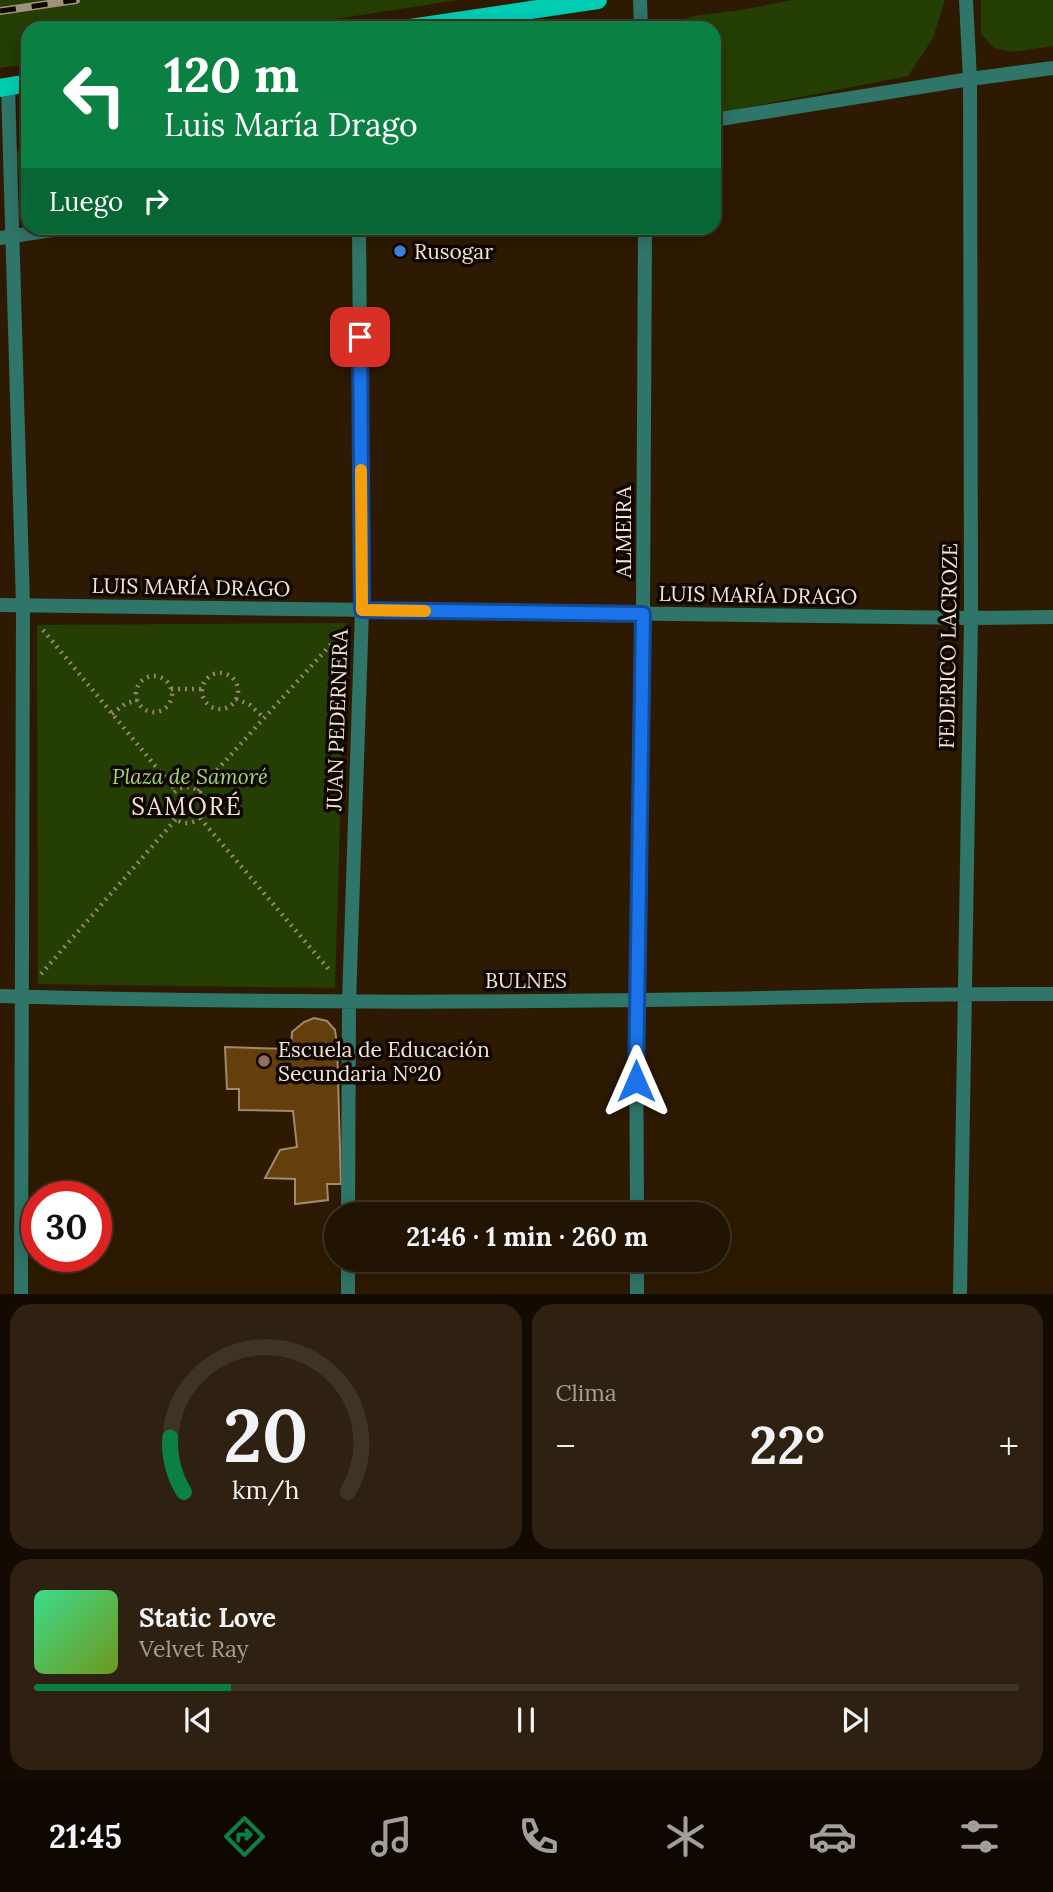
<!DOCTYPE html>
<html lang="es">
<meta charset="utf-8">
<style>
:root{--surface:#221402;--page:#2e2111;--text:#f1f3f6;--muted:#a29e99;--line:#3f3324;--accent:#0b8043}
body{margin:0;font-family:Lora,serif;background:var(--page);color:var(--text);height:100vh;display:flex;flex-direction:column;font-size:26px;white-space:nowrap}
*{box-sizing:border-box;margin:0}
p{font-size:23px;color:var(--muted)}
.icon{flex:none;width:38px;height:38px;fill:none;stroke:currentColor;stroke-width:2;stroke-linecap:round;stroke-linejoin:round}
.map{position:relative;height:1294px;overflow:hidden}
.details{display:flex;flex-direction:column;gap:10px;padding:10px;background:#130b01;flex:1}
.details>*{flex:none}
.guide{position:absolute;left:21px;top:21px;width:700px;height:214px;border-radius:21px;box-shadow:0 4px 18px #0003,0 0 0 2px var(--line);background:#0b8043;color:#fff;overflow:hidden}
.speed{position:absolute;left:21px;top:1181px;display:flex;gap:14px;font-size:35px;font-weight:700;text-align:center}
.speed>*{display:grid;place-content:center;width:91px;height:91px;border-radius:50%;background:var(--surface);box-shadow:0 4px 18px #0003,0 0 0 2px var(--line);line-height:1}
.speed .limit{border:10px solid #d22;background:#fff;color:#111}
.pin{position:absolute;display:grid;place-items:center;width:60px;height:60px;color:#fff;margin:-30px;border-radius:14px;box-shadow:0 4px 10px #0006}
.me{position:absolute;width:77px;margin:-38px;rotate:0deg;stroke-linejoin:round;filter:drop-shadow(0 0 5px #0008)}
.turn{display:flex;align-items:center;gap:24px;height:147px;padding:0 28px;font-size:32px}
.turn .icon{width:91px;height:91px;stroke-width:2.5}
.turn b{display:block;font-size:49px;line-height:60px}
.then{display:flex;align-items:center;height:66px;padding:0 28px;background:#0003;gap:14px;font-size:26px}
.big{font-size:52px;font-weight:700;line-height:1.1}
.details .card{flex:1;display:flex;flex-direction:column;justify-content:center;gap:10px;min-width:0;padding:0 24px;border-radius:21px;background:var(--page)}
.details .dial{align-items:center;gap:0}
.dial svg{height:182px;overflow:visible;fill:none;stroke:var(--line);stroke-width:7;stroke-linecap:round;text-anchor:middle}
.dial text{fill:var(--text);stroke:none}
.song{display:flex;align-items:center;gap:21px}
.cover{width:84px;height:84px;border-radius:10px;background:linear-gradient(135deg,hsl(150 70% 55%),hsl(80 70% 35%))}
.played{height:7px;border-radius:4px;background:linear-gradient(90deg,var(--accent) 20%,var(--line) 20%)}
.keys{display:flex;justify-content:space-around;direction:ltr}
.heat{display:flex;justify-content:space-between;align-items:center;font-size:38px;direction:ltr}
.details .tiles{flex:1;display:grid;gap:10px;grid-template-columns:1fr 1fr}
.card:last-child{grid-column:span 2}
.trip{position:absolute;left:324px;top:1202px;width:406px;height:70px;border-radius:35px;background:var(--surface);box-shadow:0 4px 18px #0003,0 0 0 2px var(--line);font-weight:700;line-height:70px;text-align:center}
.menu{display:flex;height:112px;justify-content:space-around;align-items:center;background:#0e0801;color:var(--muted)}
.menu .icon{width:49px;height:49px}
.menu .active{color:var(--accent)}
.menu b{font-size:32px;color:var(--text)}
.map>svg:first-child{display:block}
.green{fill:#243e03}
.building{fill:#643f0c;stroke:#a1896e;stroke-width:2}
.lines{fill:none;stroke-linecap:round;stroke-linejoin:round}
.path{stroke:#948370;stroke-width:4.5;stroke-dasharray:2 5;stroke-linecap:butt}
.street{stroke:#2f7569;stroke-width:14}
.primary{stroke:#00ccb4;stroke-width:18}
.rail-casing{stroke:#a1917f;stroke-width:8}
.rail{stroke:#100701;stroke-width:5;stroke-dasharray:16;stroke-linecap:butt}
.route-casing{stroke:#114b97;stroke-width:18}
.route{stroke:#1a73e8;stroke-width:12}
.slow{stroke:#f59e0b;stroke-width:12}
.shop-dot{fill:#3f7fe0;stroke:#100701;stroke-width:2.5}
.education-dot{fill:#8d6e63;stroke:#100701;stroke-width:2.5}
.labels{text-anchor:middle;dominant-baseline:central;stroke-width:7;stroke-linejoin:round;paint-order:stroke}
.poi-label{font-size:21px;fill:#f3e5d7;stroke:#100701;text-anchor:start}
.street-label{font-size:21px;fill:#f3e5d7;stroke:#100701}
.park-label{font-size:21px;font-style:italic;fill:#a5d579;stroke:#100701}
.quarter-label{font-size:24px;letter-spacing:2px;fill:#f3e5d7;stroke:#100701}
</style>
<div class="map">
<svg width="1053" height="1294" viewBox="0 0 1053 1294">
<rect width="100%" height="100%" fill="#2e1a02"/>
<path class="green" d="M 0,0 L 458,0 L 278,28 L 28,28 L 28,64 L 0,68 Z
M 793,0 L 945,0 L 933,38 L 908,76 L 714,114 L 714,28 L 665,27 L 692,16 L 740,10 Z
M 981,0 L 1053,0 L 1053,46 L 1012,52 L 994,48 L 981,34 Z
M 28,128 L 28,215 L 25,214 L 16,155 Z
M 346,623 L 335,988 L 38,984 L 37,625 Z"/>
<path class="building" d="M 314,1018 L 327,1021 L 335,1030 L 337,1044 L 341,1184 L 327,1184 L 328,1200 L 295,1204 L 295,1179 L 265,1178 L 280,1150 L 297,1147 L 293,1111 L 239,1110 L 239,1089 L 227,1089 L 225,1047 L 291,1049 L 292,1032 L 304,1022 Z"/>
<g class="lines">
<path class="path" d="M 43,630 L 176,791
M202 691a18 18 0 1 1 36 0a18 18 0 1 1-36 0Z
M136 694a18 18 0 1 1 36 0a18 18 0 1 1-36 0Z
M 171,689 L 202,689
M 236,699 L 250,705 L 264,718
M 112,714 L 125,704 L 137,700
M169 805a18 18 0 1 1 36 0a18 18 0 1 1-36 0Z
M 198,791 L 343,631
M 200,818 L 331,972
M 41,974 L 176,819"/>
<path class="street" d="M 640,0 L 641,28
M 8,86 L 23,605 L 21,1294
M 714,120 L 970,79 L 1053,68
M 0,238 L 65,228
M 0,605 L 971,618 L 1053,617
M 0,996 C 212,1002 423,1003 635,1000 C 774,999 914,993 1053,994
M 348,1214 L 349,1002 L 362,610 L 359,228
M 637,1214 L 636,1000 L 643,614 L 645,228
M 637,1260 L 637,1294
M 348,1294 L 348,1260
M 960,1294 L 971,618 L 970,79 L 966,0"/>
<path class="primary" d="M 410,28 L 598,0
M 0,88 L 28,83"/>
<g class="rail-casing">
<path id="rail" d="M 0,11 L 76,0"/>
</g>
<use href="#rail" class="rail"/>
</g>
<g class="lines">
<g class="route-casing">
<path id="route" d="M 360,337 L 362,610 L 643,614 L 636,1081"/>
</g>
<use href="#route" class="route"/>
<path class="slow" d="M 361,470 L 362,610 L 425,611"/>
</g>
<circle class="shop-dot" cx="400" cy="251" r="7"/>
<circle class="education-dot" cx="264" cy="1061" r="7"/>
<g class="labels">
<g class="poi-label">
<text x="414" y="251">Rusogar</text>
<text x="278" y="1049">Escuela de Educación<tspan x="278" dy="24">Secundaria Nº20</tspan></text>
</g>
<g class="street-label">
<text transform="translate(623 532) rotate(-90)">ALMEIRA</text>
<text transform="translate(191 587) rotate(1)">LUIS MARÍA DRAGO</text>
<text transform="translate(758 595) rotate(1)">LUIS MARÍA DRAGO</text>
<text transform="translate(948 646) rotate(-89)">FEDERICO LACROZE</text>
<text transform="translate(337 720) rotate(-88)">JUAN PEDERNERA</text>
<text x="526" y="980">BULNES</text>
</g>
<g class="park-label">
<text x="190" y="776">Plaza de Samoré</text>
</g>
<g class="quarter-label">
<text x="187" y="806">SAMORÉ</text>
</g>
</g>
</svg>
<div class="speed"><div class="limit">30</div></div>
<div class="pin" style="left:360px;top:337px;background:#d93025"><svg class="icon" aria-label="arrive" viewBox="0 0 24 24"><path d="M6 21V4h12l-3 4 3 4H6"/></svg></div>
<svg class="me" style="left:636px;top:1081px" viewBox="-20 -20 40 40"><path d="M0-17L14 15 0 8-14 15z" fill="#1a73e8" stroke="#fff" stroke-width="4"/></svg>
<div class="trip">21:46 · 1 min · 260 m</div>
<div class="guide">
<div class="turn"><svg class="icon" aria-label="left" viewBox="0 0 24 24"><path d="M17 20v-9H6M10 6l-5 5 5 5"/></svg><div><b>120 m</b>Luis María Drago</div></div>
<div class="then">Luego<svg class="icon" aria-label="right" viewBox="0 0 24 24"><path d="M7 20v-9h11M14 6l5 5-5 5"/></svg></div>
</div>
</div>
<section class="details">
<div class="tiles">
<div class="card dial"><svg viewBox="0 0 100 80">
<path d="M14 69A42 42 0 1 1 86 69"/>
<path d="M14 69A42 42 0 0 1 8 45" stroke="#0b8043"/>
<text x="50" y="56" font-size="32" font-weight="700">20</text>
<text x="50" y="72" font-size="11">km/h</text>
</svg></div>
<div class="card"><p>Clima</p>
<div class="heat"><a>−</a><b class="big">22°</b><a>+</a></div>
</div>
<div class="card">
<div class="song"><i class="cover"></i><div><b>Static Love</b><p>Velvet Ray</p></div></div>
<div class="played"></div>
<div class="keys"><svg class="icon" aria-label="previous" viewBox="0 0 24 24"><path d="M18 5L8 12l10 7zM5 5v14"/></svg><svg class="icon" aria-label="pause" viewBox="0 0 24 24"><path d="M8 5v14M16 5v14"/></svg><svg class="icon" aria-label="next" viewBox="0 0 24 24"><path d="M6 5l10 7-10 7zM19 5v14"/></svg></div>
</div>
</div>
</section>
<nav class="menu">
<b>21:45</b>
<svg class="icon active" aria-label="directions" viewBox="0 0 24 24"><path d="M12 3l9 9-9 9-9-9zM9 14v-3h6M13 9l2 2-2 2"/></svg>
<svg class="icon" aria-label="music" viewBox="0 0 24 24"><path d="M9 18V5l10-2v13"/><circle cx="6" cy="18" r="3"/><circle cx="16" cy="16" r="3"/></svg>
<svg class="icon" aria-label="phone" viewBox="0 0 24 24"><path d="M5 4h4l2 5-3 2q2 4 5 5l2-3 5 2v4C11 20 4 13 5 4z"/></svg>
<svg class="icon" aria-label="climate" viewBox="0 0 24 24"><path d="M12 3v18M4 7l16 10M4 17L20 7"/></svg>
<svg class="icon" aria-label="car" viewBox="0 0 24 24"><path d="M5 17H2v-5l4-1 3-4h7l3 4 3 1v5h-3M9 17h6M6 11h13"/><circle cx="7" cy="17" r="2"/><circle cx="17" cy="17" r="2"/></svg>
<svg class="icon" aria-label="filters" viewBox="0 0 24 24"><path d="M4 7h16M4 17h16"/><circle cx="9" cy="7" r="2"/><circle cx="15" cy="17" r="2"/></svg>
</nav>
